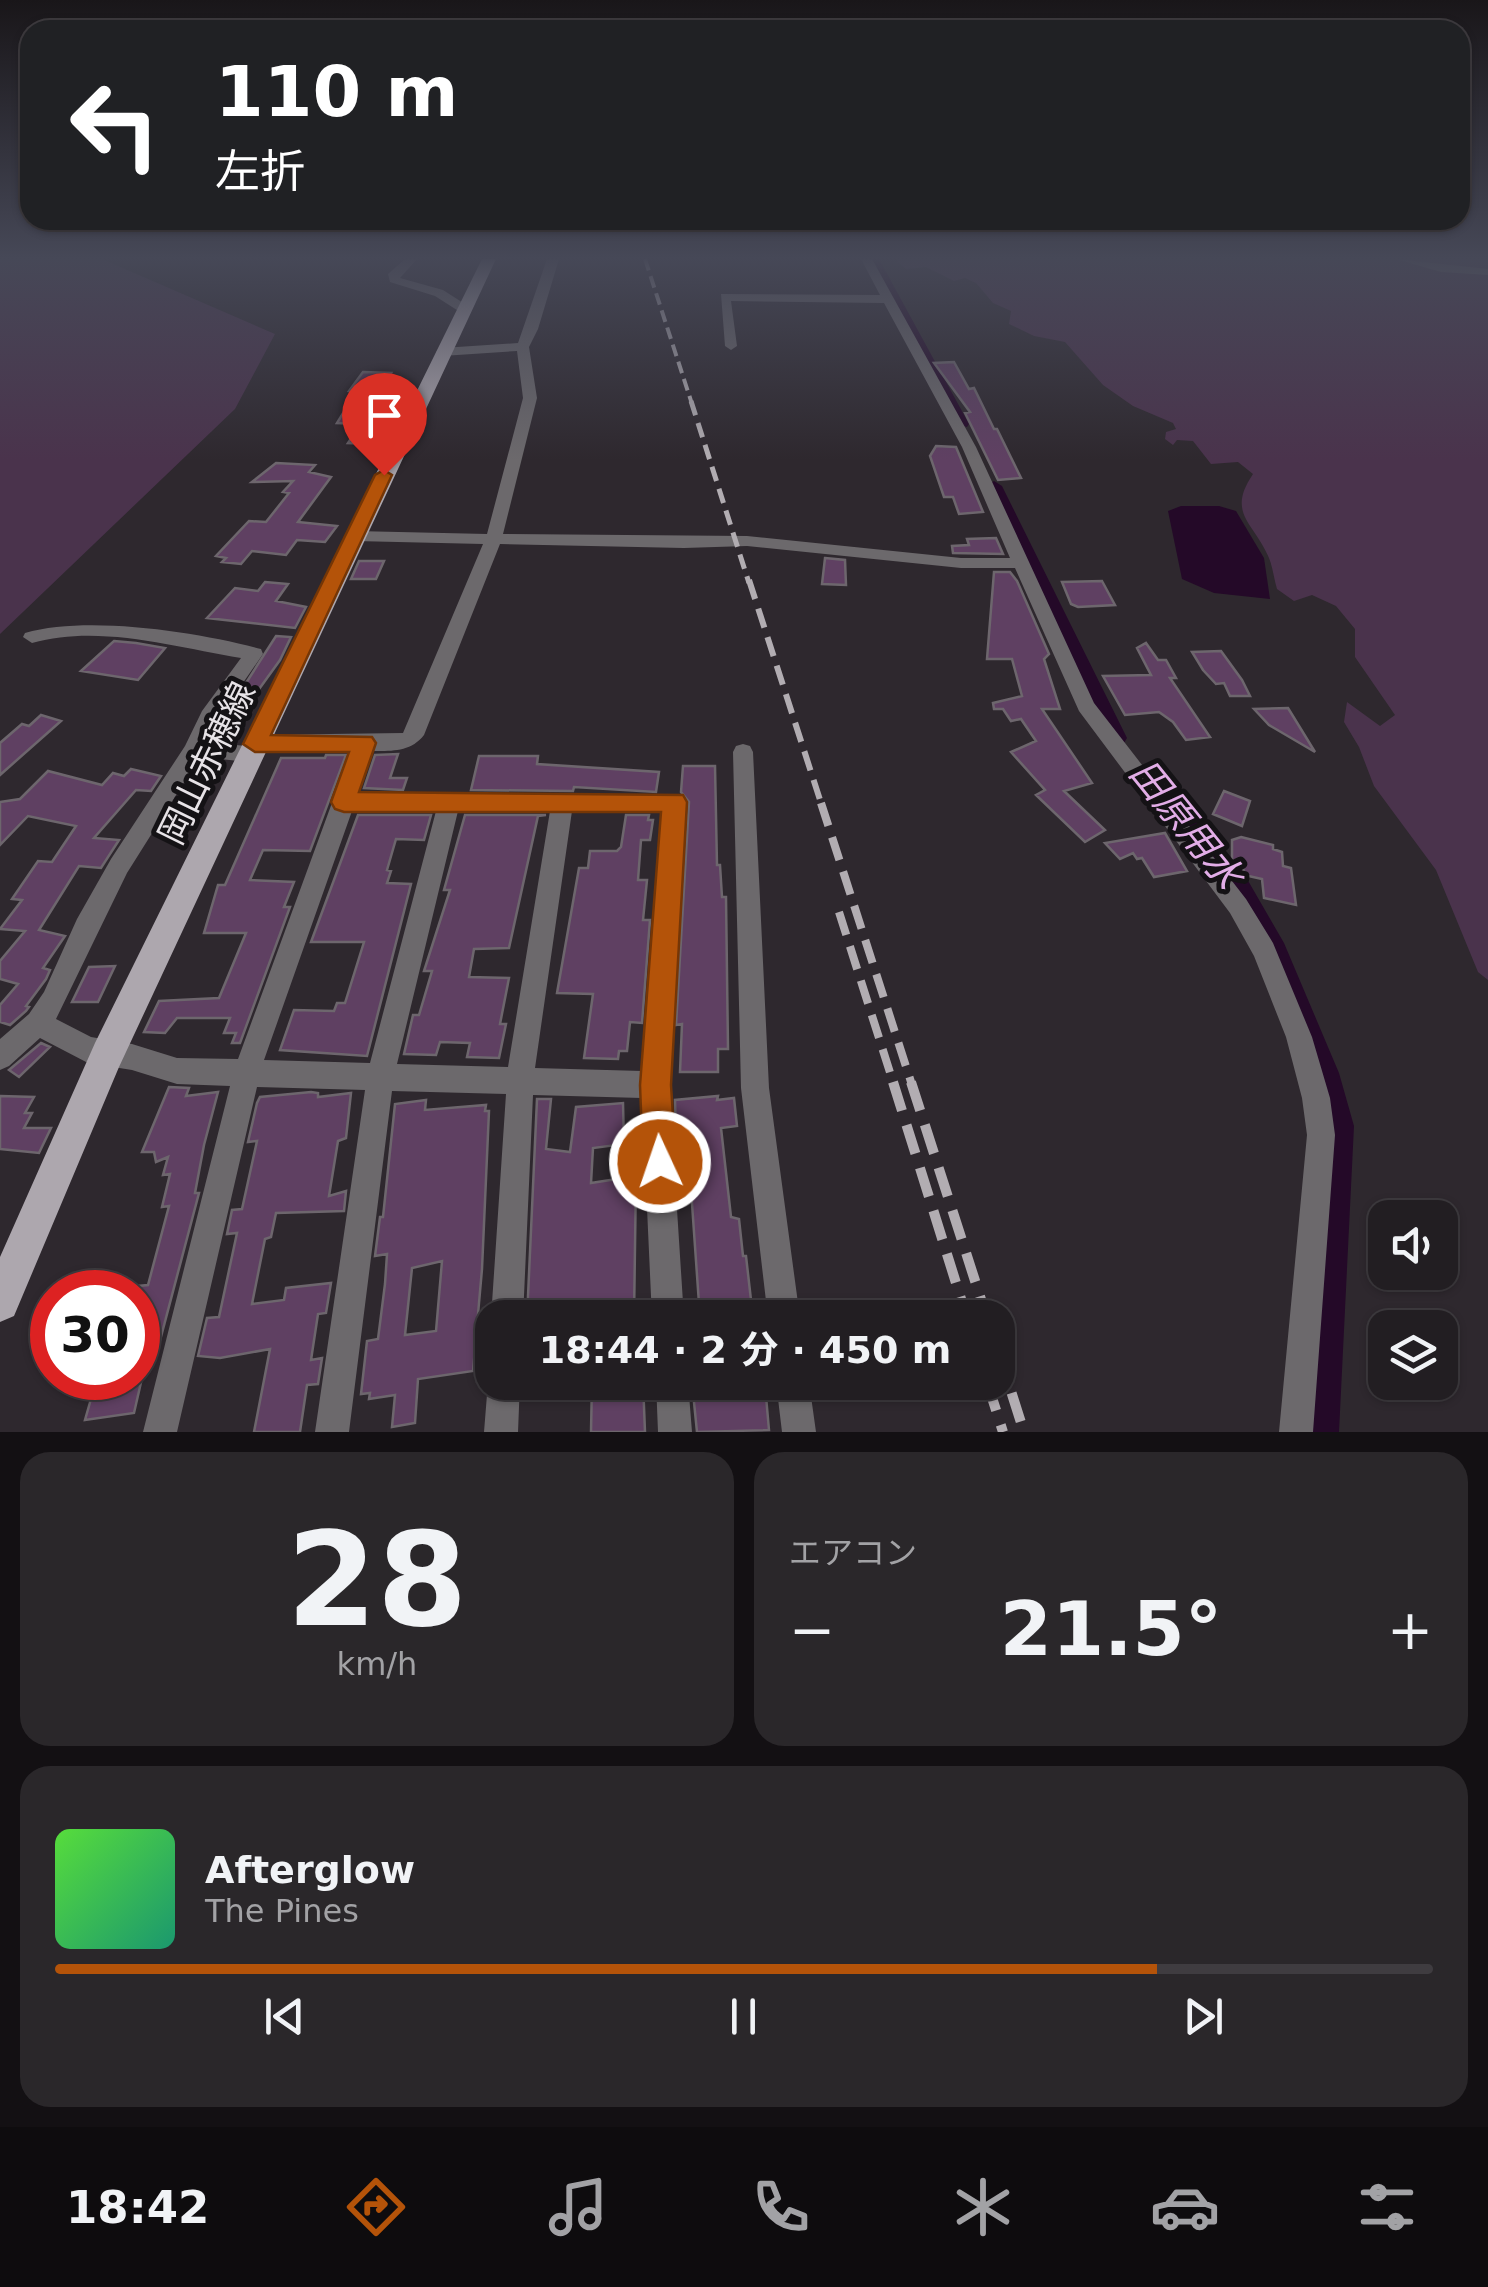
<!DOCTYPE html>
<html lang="ja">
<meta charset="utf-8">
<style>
:root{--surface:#221e22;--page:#2a272a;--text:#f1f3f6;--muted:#a2a2a5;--line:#3f3c40;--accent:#b45309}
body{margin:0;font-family:"DejaVu Sans","Noto Sans JP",sans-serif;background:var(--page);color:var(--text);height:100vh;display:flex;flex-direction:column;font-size:38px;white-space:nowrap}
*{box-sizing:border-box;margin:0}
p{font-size:32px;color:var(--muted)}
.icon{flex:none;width:55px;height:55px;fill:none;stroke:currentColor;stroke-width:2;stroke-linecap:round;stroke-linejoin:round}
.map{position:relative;height:1432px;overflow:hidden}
.details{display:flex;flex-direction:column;gap:20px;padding:20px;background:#131013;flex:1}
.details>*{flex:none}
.top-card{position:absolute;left:20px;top:20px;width:1450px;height:210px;border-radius:30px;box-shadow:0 2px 8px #0004,0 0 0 2px var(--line);background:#202124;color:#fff;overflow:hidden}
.buttons{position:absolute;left:1368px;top:1200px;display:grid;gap:20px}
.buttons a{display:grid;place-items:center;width:90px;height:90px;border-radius:20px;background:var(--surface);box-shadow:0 2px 8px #0004,0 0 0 2px var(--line);font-size:50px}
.speed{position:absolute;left:30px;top:1270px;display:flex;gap:20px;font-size:50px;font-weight:700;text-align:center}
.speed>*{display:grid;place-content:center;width:130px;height:130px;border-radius:50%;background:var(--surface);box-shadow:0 2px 8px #0004,0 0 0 2px var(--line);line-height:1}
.speed .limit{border:15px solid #d22;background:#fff;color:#111}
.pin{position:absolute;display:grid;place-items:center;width:85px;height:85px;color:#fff;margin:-102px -42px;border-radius:50% 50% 50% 0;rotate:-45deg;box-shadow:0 0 10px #0007}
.pin .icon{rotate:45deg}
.me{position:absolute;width:110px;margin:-55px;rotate:357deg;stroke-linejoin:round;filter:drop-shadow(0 0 8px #0008)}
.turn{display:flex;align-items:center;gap:35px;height:210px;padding:0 30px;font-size:45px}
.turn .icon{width:130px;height:130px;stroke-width:2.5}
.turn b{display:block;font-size:70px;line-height:85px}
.big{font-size:75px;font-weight:700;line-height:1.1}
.details .widget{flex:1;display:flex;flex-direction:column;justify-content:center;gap:15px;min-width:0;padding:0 35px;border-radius:30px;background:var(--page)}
.details .dial{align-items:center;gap:0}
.dial b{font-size:130px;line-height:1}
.song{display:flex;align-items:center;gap:30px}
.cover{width:120px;height:120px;border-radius:15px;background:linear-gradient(135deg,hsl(110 70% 55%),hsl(160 70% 35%))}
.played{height:10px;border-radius:5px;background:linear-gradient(90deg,var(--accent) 80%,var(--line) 80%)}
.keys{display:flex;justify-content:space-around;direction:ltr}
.heat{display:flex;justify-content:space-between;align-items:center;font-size:55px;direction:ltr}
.details .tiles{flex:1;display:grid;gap:20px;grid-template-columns:1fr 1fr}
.widget:last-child{grid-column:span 2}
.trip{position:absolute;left:475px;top:1300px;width:540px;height:100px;border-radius:30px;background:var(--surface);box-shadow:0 2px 8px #0004,0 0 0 2px var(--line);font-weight:700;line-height:100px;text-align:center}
.menu{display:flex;height:160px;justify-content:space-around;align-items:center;background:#0e0c0e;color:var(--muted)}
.menu .icon{width:70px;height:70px}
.menu .current{color:var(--accent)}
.menu b{font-size:45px;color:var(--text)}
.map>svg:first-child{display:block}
.green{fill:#4a334c}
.water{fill:#240928}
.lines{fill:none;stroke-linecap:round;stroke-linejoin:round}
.canal{fill:#240928;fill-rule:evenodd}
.building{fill:#5f4062;stroke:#6d666d;stroke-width:2.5;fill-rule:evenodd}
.minor{fill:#6c696c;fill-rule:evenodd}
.primary{fill:#ada7ae;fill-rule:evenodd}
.rail-far4{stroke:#b2adb2;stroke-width:4;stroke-dasharray:12 6;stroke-linecap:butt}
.rail-far3{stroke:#b2adb2;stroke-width:5;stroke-dasharray:15 8;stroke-linecap:butt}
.rail-far2{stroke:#b2adb2;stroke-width:6;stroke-dasharray:20 10;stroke-linecap:butt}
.rail-far1{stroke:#b2adb2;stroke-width:8;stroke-dasharray:24 12;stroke-linecap:butt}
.rail{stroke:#b2adb2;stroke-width:10;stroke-dasharray:30 15;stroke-linecap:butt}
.route{fill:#b45309;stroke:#753606;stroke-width:2.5}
.labels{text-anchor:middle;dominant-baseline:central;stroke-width:10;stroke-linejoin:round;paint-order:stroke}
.street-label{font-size:35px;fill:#e7e3e7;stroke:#141215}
.water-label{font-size:38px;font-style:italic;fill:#e2ade7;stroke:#141215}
</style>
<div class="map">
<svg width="1488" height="1432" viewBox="0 0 1488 1432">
<rect width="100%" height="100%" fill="#2e282e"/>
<path class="green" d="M 0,259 L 102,259 L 275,334 L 235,409 L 0,634 Z
M 899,259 L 1488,259 L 1488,980 L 1478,972 L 1436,870 L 1374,786 L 1359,747 L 1344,722 L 1347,702 L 1380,726 L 1395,715 L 1355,657 L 1355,629 L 1336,606 L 1312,595 L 1294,601 L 1277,589 C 1274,579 1273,568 1269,558 C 1254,522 1226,514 1253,474 L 1238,462 L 1211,464 L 1193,441 L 1177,440 L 1173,445 L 1165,439 L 1166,432 L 1176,429 L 1173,423 L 1133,406 L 1103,385 L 1065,342 L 1034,336 L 1009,324 L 1011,311 L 993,303 L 976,283 L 965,278 L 954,281 L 926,267 L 906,269 L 897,262 Z"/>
<path class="water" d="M 1181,506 L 1219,506 L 1236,511 L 1264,558 L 1270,599 L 1214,593 L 1182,579 L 1168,511 Z"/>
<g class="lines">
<path class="canal" d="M 868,259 L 879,259 L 969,424 L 967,427 L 955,424 Z
M 994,481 L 1002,486 L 1127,738 L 1124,743 L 1110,743 L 1107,738 L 986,486 Z
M 1170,794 L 1178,797 L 1243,872 L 1284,943 L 1339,1073 L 1354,1126 L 1339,1432 L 1305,1432 L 1326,1126 L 1313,1073 L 1265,956 L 1227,886 L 1159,803 L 1162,797 Z"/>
</g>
<path class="building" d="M 954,362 L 969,389 L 974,388 L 994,429 L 997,429 L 1021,478 L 998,480 L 965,413 L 970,412 L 934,363 Z
M 363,372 L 391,373 L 372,399 L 376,399 L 362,424 L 337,423 L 356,392 L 349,391 Z
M 360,425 L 386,425 L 374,444 L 348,443 Z
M 936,446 L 956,447 L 983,512 L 959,514 L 953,497 L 944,497 L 930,456 Z
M 276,463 L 315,465 L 309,472 L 331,477 L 298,522 L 337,526 L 325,542 L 297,540 L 286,555 L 252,551 L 241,564 L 222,562 L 226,558 L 216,556 L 249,521 L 266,522 L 289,493 L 283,492 L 293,481 L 252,482 Z
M 996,538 L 1003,554 L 953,553 L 952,546 L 969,545 L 967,539 Z
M 825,558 L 845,560 L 846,585 L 822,584 Z
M 359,561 L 384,561 L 376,579 L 351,579 Z
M 994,572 L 1010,572 L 1017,581 L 1049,654 L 1044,659 L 1060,709 L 1042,709 L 1092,783 L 1064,791 L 1105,830 L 1085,842 L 1036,795 L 1045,790 L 1011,752 L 1036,741 L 1021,719 L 1011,721 L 1003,709 L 994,709 L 993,703 L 1022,696 L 1012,659 L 987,659 Z
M 1102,581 L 1115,605 L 1078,607 L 1071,604 L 1062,582 Z
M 265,582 L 288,584 L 276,601 L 306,607 L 295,628 L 207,618 L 235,588 L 258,591 Z
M 276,636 L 291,637 L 280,660 L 244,710 L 230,708 Z
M 114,641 L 136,643 L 165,648 L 138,680 L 81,671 Z
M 1146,643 L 1158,660 L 1166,660 L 1176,678 L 1170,678 L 1210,737 L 1186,740 L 1173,722 L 1159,712 L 1125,715 L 1103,676 L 1151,675 L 1137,648 Z
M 1221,651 L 1242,680 L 1250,696 L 1230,696 L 1224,683 L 1216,684 L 1203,670 L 1192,652 Z
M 1288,708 L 1315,752 L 1269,725 L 1254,709 Z
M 41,715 L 61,721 L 0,775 L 0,743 L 22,724 L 29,726 Z
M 398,754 L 390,778 L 407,778 L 403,790 L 364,788 L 375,755 Z
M 326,755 L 346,755 L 310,851 L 263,850 L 250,880 L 294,882 L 284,907 L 290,907 L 240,1043 L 232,1043 L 236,1033 L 224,1033 L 230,1018 L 177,1018 L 165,1033 L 144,1032 L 159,1001 L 219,998 L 246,933 L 204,933 L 218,885 L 225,885 L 281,758 L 325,758 Z
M 479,756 L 538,756 L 537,764 L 659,772 L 656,792 L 574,787 L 573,791 L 471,790 Z
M 683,766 L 715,766 L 717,865 L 720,865 L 722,897 L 726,897 L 728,1049 L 718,1049 L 718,1072 L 680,1072 L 682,1024 L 676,1025 L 689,802 L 681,792 Z
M 131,769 L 161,776 L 151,791 L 136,790 L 94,838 L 119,840 L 101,868 L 79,866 L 39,930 L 65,936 L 43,968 L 50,970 L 46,979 L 26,1006 L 29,1007 L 26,1011 L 10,1025 L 0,1022 L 0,1005 L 18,984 L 0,979 L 0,961 L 25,931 L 0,929 L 22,900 L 12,899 L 38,861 L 52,862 L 76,826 L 28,816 L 0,845 L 0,802 L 20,799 L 48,771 L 102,785 L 113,773 L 124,776 Z
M 1224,791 L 1250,801 L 1242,826 L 1213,814 Z
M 358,815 L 431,815 L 424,840 L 396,839 L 387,870 L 391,871 L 387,883 L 411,884 L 367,1056 L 280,1050 L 294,1010 L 334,1011 L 337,1003 L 345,1003 L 364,942 L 311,942 Z
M 465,815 L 546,815 L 538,816 L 509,948 L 474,949 L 469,977 L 509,978 L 500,1024 L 506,1024 L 499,1058 L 467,1057 L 470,1043 L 440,1042 L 436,1055 L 404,1054 L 413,1015 L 419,1015 L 432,971 L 424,971 L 450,890 L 444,890 Z
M 626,815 L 649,815 L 648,820 L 653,820 L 650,840 L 641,840 L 638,880 L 647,880 L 643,920 L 650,920 L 642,1023 L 630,1022 L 627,1051 L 619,1051 L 618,1059 L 584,1058 L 593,994 L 557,993 L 579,868 L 588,868 L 590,851 L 617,851 L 621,847 Z
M 1165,833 L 1187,871 L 1154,877 L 1142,858 L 1137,859 L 1133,853 L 1120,859 L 1105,843 Z
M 1241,837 L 1273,845 L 1273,849 L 1282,852 L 1283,866 L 1291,868 L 1296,905 L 1264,898 L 1262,879 L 1244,875 L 1243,863 L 1232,860 L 1232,840 Z
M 115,966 L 98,1002 L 72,1002 L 89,967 Z
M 41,1043 L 50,1047 L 19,1077 L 9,1070 Z
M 169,1087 L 189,1088 L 186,1096 L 218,1092 L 204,1145 L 195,1193 L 199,1193 L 158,1348 L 138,1350 L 138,1286 L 148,1285 L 169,1206 L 162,1207 L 170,1174 L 163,1175 L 168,1157 L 156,1162 L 154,1152 L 142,1152 Z
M 311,1092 L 318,1093 L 318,1097 L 351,1093 L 346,1138 L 338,1141 L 329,1196 L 346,1191 L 344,1211 L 276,1213 L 271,1237 L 265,1239 L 252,1304 L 284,1300 L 286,1288 L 331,1283 L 326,1313 L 318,1314 L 311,1360 L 322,1358 L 318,1384 L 307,1385 L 300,1432 L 254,1432 L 270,1349 L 220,1358 L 198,1356 L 207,1318 L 219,1317 L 237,1233 L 227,1234 L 232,1210 L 242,1209 L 257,1141 L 248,1142 L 257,1103 L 260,1097 Z
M 0,1096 L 34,1097 L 25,1113 L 32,1113 L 24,1128 L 51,1128 L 39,1153 L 0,1149 Z
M 718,1096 L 717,1100 L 734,1098 L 737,1126 L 721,1128 L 731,1217 L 739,1219 L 743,1256 L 746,1256 L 751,1300 L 740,1302 L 741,1318 L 700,1318 L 687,1132 L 676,1134 L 675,1100 Z
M 537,1099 L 551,1099 L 546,1149 L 570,1152 L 576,1107 L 623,1103 L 624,1144 L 593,1148 L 591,1183 L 636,1176 L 634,1318 L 527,1318 Z
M 426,1100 L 425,1110 L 486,1105 L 485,1111 L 489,1111 L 482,1269 L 473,1371 L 418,1379 L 415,1423 L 392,1427 L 395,1395 L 369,1399 L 370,1393 L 361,1394 L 367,1341 L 378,1339 L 385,1284 L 387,1254 L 375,1256 L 380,1217 L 383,1217 L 395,1104 ZM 442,1261 L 436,1331 L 405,1335 L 412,1268 Z
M 97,1378 L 142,1378 L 134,1413 L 85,1420 Z
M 592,1382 L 643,1382 L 645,1432 L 591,1432 Z
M 692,1382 L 765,1385 L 769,1430 L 697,1432 Z"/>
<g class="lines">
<path class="minor" d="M 405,259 L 417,259 L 400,278 L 443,290 L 468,306 L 468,312 L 460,312 L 435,296 L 390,282 L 388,274 Z
M 547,259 L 559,259 L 538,329 L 529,347 L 537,398 L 503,534 L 747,536 L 961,558 L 1010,558 L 962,447 L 884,303 L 731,301 L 737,346 L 731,350 L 725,346 L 721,294 L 880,295 L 861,259 L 872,259 L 976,447 L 1094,703 L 1246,899 L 1273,943 L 1312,1037 L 1330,1098 L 1335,1135 L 1313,1432 L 1279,1432 L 1307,1135 L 1302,1098 L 1286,1037 L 1254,956 L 1230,913 L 1079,711 L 1015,568 L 961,568 L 747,546 L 684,548 L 500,544 L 424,735 C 411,752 392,751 372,751 L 358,793 L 682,796 L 685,802 L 669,1085 L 684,1318 L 652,1318 L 642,1098 L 533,1095 L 523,1318 L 492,1318 L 492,1321 L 491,1318 L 506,1094 L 392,1091 L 349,1432 L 315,1432 L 365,1090 L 257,1087 L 177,1432 L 143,1432 L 230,1086 L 177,1084 L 132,1070 L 88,1063 L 40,1038 L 9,1066 L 0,1070 L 0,1039 L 29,1014 L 44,992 L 77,919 L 111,859 L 185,746 L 202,711 L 241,658 C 174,647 99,624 32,643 L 23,637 L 25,633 C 88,615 197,632 261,649 L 263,654 L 218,719 L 207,742 L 246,746 L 248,737 L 255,735 L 403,733 L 483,544 L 355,541 L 347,536 L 355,531 L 487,534 L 523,398 L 517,351 L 442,356 L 436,352 L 442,348 L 518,343 ZM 258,751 L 351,751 L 238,1059 L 177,1058 L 132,1044 L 91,1037 L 56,1019 L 127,873 L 200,757 L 249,762 L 256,760 ZM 352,811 L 436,811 L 370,1063 L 264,1060 ZM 458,811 L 550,811 L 508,1067 L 397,1064 ZM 572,811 L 662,811 L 642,1071 L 535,1068 Z
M 1396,259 L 1488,269 L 1488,275 L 1441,272 Z
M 743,744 L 750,746 L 753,752 L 769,1088 L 800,1318 L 768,1318 L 741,1088 L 733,752 L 736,746 Z
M 492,1370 L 492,1382 L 520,1382 L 518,1432 L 484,1432 L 488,1382 Z
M 656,1382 L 688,1382 L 692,1432 L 658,1432 Z
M 776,1382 L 809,1382 L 816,1432 L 782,1432 Z"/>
<path class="primary" d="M 482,259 L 496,259 L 119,1067 L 14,1316 L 0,1322 L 0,1257 L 95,1043 Z"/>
<path class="rail-far4" d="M 645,259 L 692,404"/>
<path class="rail-far3" d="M 691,401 L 749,583"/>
<path class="rail-far2" d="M 749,580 L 822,806"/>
<path class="rail-far1" d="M 821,803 L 912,1085
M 839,912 L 894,1085"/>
<path class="rail" d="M 893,1082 L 967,1318
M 911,1082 L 987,1318
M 998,1350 L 1024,1432
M 987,1382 L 1003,1432"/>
</g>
<linearGradient id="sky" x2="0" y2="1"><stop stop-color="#191619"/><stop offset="0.56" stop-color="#464857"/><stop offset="1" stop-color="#464857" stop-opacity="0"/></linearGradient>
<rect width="1488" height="460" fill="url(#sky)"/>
<path class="route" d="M 384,470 L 392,475 L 271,735 L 372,737 L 376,743 L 359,792 L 683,795 L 687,802 L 671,1085 L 676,1162 L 671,1174 L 660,1179 L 648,1174 L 643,1162 L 640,1085 L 661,812 L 344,812 L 335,809 L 331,802 L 349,752 L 255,752 L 243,744 L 375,475 Z"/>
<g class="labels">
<g class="street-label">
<text transform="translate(207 763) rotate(-64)">岡山赤穂線</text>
</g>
<g class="water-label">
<text transform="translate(1186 824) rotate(51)">田原用水</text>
</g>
</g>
</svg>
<div class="buttons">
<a><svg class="icon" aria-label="sound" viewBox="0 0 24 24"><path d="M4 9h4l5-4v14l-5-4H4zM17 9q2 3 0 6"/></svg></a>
<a><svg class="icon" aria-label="layers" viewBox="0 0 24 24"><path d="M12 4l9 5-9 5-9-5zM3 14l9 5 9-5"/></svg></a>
</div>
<div class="speed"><div class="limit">30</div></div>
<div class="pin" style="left:384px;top:475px;background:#d93025"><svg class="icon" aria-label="arrive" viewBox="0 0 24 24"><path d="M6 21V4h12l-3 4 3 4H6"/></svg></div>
<svg class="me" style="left:660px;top:1162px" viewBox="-20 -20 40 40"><circle r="17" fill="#b45309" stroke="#fff" stroke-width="3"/><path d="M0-11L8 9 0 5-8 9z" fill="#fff"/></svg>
<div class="trip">18:44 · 2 分 · 450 m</div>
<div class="top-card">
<div class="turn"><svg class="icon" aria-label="left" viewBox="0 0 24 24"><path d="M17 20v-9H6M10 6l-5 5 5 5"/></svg><div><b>110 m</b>左折</div></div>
</div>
</div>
<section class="details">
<div class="tiles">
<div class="widget dial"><b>28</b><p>km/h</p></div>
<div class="widget"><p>エアコン</p>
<div class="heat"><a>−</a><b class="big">21.5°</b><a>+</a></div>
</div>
<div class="widget">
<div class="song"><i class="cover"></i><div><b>Afterglow</b><p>The Pines</p></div></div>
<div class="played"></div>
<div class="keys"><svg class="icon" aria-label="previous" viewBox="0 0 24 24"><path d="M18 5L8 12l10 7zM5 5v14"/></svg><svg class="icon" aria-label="pause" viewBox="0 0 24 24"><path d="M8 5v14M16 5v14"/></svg><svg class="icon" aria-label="next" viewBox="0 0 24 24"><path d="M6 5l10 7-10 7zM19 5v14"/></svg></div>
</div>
</div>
</section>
<nav class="menu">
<b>18:42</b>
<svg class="icon current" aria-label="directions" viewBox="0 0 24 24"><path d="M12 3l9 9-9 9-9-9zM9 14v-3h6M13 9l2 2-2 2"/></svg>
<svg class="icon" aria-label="music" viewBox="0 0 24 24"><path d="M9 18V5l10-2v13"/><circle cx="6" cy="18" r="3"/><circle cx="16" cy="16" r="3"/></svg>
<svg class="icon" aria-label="phone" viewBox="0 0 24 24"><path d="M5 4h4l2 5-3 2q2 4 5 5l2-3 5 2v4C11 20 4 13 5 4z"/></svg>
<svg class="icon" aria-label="climate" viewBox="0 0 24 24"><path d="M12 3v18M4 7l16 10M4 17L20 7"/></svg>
<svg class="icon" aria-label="car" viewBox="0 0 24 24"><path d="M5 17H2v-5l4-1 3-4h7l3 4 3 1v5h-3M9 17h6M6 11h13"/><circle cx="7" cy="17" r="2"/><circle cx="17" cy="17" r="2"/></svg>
<svg class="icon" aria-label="filters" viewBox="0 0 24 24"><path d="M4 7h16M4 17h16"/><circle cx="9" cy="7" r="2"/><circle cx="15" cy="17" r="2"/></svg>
</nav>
